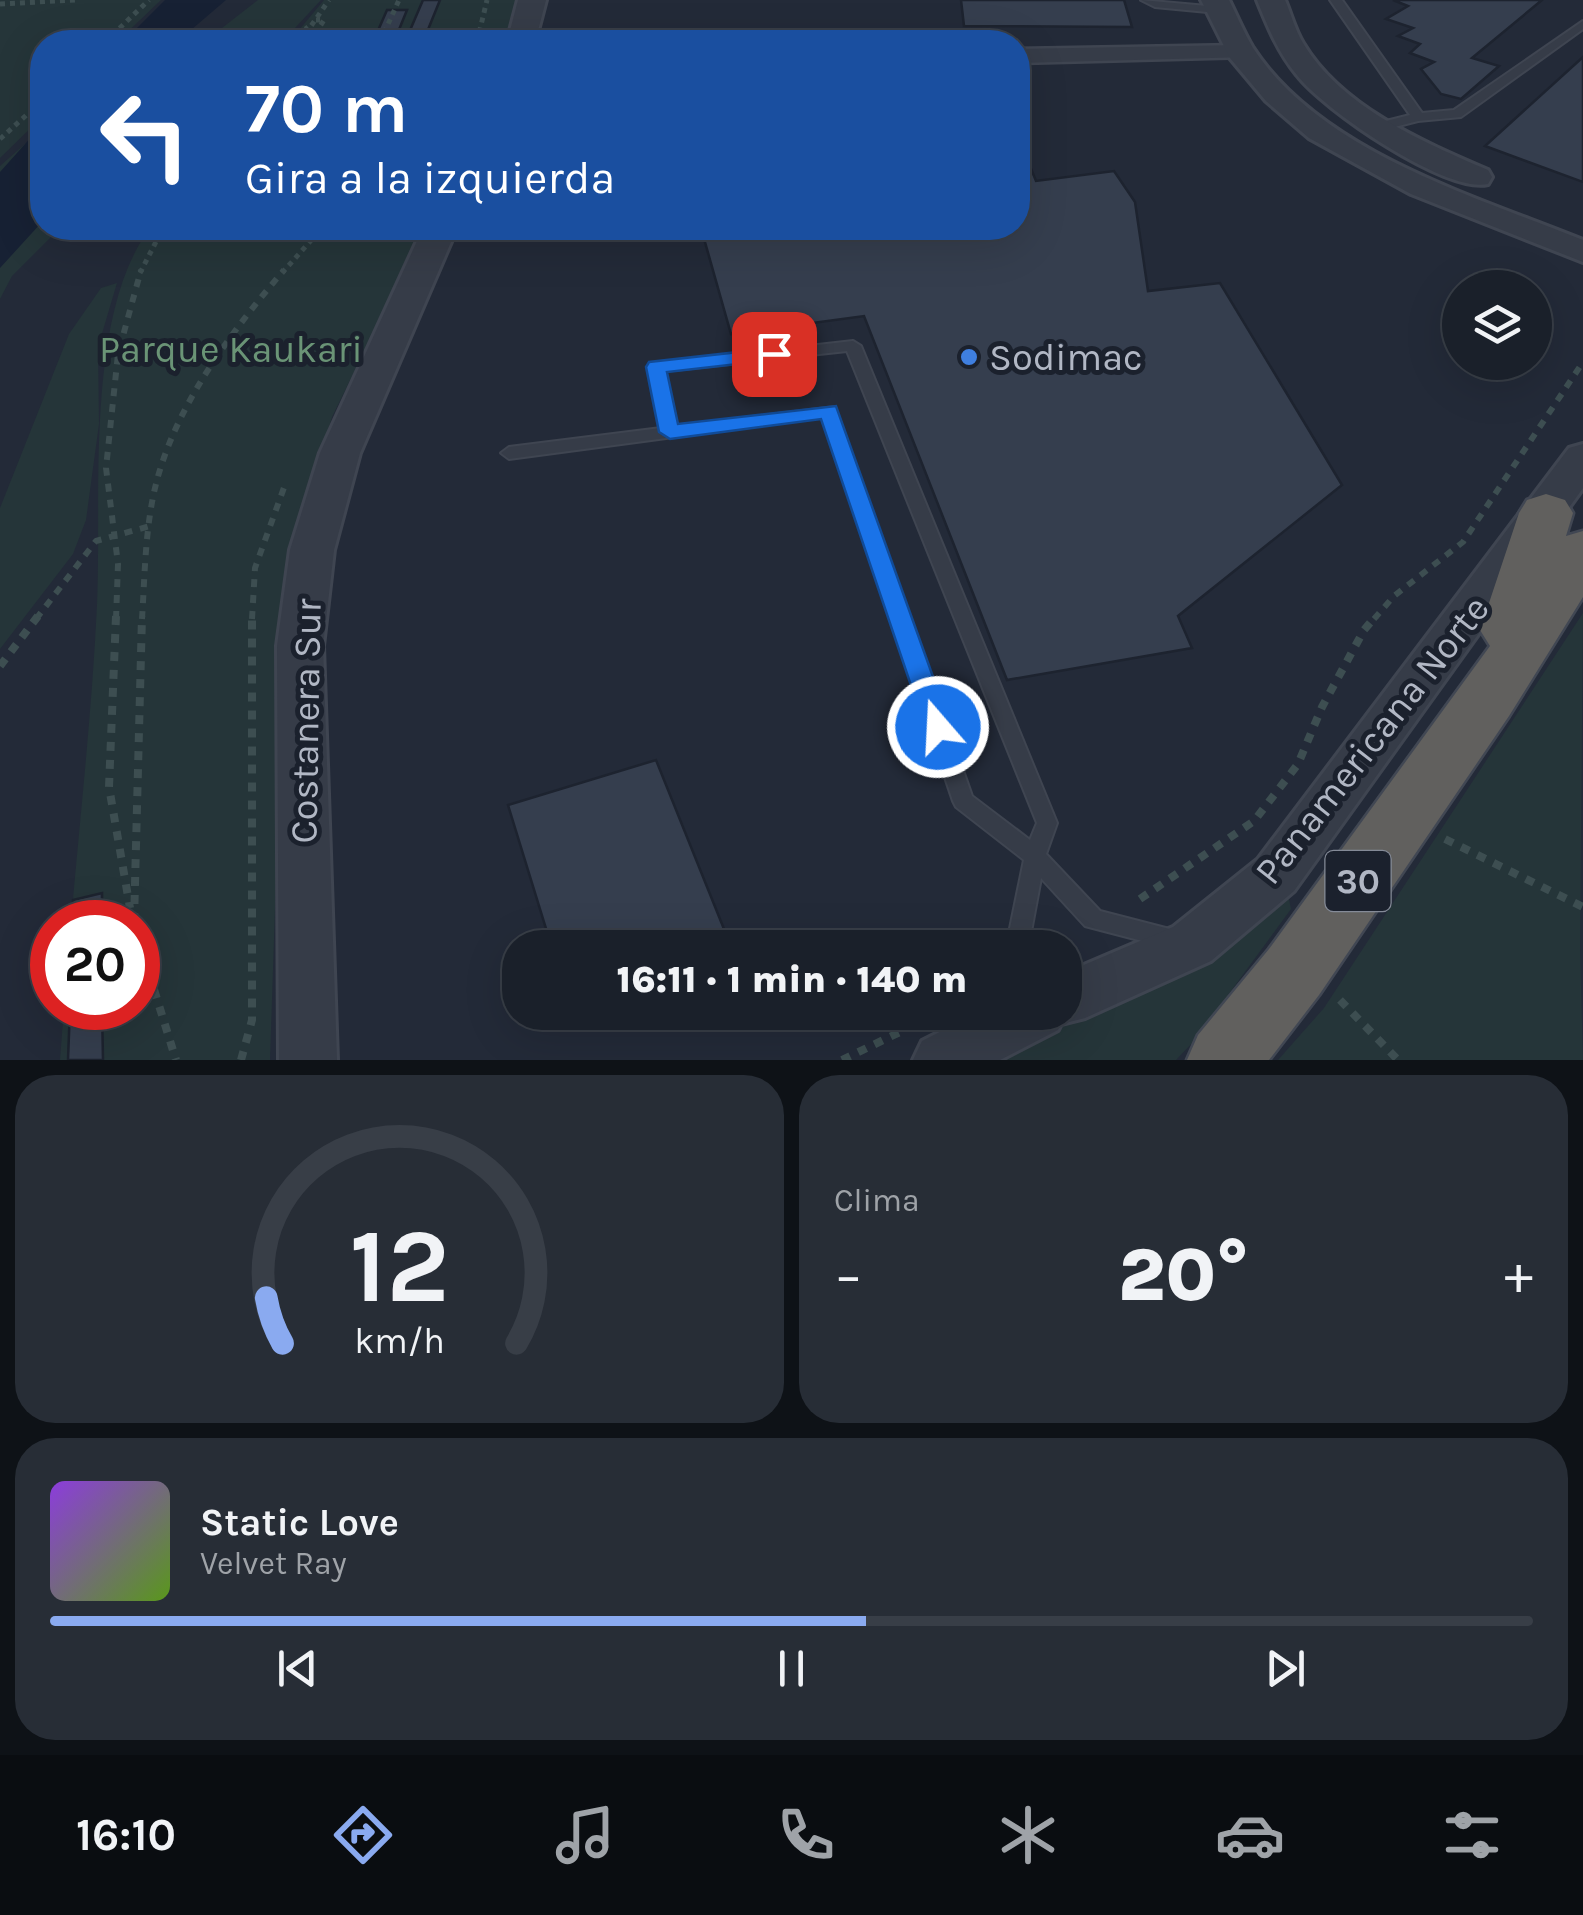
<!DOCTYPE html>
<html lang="es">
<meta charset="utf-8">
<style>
:root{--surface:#1a202a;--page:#272d36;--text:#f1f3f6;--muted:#9fa3a8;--line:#383e47;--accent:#8aaaf0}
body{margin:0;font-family:Karla,sans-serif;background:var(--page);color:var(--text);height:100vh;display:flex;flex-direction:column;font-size:38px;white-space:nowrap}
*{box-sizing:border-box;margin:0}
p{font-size:32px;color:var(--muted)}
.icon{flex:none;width:55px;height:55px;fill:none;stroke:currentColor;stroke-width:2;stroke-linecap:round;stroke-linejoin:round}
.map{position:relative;height:1060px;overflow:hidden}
.panel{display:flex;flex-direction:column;gap:15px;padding:15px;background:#0e1217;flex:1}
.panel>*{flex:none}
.hud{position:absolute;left:30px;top:30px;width:1000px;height:210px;border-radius:40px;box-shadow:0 10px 40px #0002,0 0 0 2px var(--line);background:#1a4fa0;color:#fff;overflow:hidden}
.buttons{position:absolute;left:1442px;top:270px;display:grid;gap:20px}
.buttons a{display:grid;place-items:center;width:110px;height:110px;border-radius:50%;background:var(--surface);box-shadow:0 10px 40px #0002,0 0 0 2px var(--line);font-size:50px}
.speed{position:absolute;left:30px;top:900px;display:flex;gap:20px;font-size:50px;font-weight:700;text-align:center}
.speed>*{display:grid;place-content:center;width:130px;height:130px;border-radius:50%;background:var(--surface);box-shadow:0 10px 40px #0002,0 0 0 2px var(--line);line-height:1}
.speed .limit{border:15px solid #d22;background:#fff;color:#111}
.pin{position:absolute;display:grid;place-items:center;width:85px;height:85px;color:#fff;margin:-42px;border-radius:20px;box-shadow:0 5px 15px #0006}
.me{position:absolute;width:110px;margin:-55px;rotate:341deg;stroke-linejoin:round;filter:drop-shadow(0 0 8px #0008)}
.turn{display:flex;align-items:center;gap:35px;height:210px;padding:0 50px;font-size:45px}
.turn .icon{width:130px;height:130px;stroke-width:2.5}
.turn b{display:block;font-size:70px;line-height:85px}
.big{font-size:75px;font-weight:800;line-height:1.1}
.panel .card{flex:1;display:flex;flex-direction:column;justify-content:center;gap:15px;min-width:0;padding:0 35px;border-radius:40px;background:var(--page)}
.panel .dial{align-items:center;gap:0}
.dial svg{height:260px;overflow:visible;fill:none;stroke:var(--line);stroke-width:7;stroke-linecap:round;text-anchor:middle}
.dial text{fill:var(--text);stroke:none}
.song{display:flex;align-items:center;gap:30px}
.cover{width:120px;height:120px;border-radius:15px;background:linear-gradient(135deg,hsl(270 70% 55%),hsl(90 70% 35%))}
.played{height:10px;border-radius:5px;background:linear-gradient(90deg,var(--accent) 55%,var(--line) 55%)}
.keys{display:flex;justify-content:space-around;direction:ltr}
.heat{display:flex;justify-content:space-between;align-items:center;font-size:55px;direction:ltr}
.panel .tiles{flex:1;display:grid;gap:15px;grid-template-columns:1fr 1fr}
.card:last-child{grid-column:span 2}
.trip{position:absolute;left:502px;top:930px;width:580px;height:100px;border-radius:40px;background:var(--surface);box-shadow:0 10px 40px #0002,0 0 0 2px var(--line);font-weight:800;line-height:100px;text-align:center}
.menu{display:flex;height:160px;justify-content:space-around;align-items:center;background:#0a0d11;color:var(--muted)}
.menu .icon{width:70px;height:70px}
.menu .active{color:var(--accent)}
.menu b{font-size:45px;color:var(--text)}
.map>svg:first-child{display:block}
.green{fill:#253539}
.water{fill:#172134}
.building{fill:#353e4e;stroke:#1d232f;stroke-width:2.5}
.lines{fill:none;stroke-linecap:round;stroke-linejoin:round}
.service-casing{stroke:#3f4551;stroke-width:4}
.minor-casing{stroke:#3f4551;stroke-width:5}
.tertiary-casing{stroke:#3f4551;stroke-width:6}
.trunk-casing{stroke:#414753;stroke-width:5}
.path-far2{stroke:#3d4e51;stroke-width:5;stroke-dasharray:5 5;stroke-linecap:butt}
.path-far1{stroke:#3d4e51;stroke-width:6;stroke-dasharray:8 8;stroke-linecap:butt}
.path{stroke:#3d4e51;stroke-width:8;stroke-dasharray:9 9;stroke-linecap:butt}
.service{fill:#363c48;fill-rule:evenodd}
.minor{fill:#363c48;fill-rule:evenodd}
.tertiary{fill:#363c48;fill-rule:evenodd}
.trunk{fill:#61605e;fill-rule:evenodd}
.route{fill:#1a73e8;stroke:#114b97;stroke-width:2.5}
.shop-dot{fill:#3f7fe0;stroke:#1b212d;stroke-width:4}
.labels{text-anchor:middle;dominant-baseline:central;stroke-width:10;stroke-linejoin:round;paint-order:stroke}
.shield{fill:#1b212d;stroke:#848a97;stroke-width:2.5}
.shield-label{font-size:35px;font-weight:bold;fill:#b1b7c4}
.park-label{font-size:38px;fill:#6a9476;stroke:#1b212d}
.poi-label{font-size:38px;fill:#b1b7c4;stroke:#1b212d;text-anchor:start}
.street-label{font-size:38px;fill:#b1b7c4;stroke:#1b212d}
</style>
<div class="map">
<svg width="1583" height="1060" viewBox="0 0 1583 1060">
<rect width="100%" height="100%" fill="#232a38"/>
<path class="green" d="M 0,0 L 161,0 L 117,42 L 42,42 L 42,117 L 0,158 Z
M 258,0 L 321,0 L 282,42 L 204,42 Z
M 324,0 L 528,0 L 524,25 L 516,42 L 289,42 Z
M 42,129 L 42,228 L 60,228 L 12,276 L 0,299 L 0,166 Z
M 150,228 L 425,228 L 332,417 L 286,577 L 270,1060 L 60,1060 L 64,1008 L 138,1008 L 138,922 L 71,922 C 80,817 92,711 97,605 C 102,497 84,316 150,228 Z
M 117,283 L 98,347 L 99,424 L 86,520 L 73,554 L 0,649 L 0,508 L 69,334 L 101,288 Z
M 1583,613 L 1580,950 L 1583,1060 L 1278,1060 L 1324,1008 Z
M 1277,893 L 1289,899 L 1291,909 L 1195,1040 L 1176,1060 L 977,1060 L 1178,961 Z"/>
<path class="water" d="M 165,0 L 226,0 L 177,42 L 123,42 Z
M 42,125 L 42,222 L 0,268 L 0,172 Z"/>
<path class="building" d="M 423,0 L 440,0 L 423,42 L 405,42 Z
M 961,0 L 1124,0 L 1132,27 L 964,26 Z
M 1393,0 L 1542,0 L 1472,58 L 1499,66 L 1461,99 L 1441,94 L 1421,69 L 1434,62 L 1410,53 L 1420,44 L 1398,36 L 1413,28 L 1386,19 L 1408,6 Z
M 387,10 L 407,10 L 394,42 L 373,42 Z
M 1583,57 L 1583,182 L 1485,146 Z
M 1018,137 L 1036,181 L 1114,171 L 1135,202 L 1148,291 L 1220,283 L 1342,485 L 1178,616 L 1192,648 L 1007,680 L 864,316 L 731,334 L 701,228 L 1018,228 Z
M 656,760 L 726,934 L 687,948 L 552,948 L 508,805 Z
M 102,893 L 102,922 L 72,922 L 73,900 Z
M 70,1008 L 102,1008 L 103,1060 L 68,1060 Z"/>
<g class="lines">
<g class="service-casing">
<path id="service" d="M 1141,0 L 1218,7 L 1224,10 L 1218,13 L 1155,7 Z
M 1330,0 L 1342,0 L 1422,113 L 1454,110 L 1583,21 L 1583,29 L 1461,117 L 1418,121 L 1379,131 L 1373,127 L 1374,124 L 1410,115 Z
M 853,341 L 861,346 L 1057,823 L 1046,854 L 1100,911 L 1185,933 L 1188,940 L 1185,947 L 1177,950 L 1085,926 L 1041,878 L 1028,948 L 1006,948 L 1024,860 L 956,807 L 953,801 L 823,417 L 509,459 L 501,453 L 509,447 L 661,428 L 648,367 L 650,364 ZM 847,351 L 1037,823 L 1030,840 L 972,796 L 835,407 L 677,426 L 665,371 Z"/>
</g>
<g class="minor-casing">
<path id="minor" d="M 1241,45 L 1249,47 L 1253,52 L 1249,57 L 1018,63 L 1018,49 Z"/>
</g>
<g class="tertiary-casing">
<path id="tertiary" d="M 518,0 L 546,0 L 535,42 L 507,42 Z
M 1201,0 L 1229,0 C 1237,16 1244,33 1253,48 C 1321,152 1474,196 1583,240 L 1583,262 L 1411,194 L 1309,138 L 1266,101 L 1230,58 Z
M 1257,0 L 1285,0 C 1291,14 1295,30 1303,43 C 1341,107 1423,142 1488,170 L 1492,177 L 1488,184 C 1446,194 1323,109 1297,75 C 1278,52 1268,27 1257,0 Z
M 423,228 L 457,228 L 360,453 L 334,550 L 323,646 L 337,1060 L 279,1060 L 277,646 L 290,550 L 320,453 Z
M 1583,444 L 1583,488 L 1294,891 L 1211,961 L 1085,1018 L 1061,1024 L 1058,1030 L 1000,1060 L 913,1060 L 922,1041 L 979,1012 L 1065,1012 L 1065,973 L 1173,927 L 1258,859 L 1569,448 Z"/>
</g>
<g class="trunk-casing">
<path id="trunk" d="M 1546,494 L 1565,500 L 1573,513 L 1566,536 L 1583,531 L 1583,597 L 1509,716 L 1319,995 L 1269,1060 L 1187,1060 L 1198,1035 L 1269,949 L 1490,646 L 1480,630 L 1519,513 L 1527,500 Z"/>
</g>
<path class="path-far2" d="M 0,4 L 75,0
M 105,42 L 149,0
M 290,42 L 308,27
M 300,42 L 329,0
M 310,42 L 324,20 L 316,20
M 380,42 L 399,0
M 477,42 L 487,0
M 802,42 L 1006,38
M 0,139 L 42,101
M 140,273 L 163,228
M 282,273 L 322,228"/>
<path class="path-far1" d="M 36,619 L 96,541 L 150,526
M 116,619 L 118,564 L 106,468 L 118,354 L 141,270
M 142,619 C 145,573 145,525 157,480 C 178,402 232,331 284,270
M 252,619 L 255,568 L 286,482
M 1374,619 L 1394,596 L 1463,542 L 1583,362"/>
<path class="path" d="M 116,616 L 109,787 L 130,908
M 0,666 L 38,616
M 1445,839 L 1583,907
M 1140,899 L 1254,821 L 1298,764 L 1322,707 L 1364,630 L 1376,616
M 134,922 L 142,616
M 138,938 L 176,1060
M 1340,1000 L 1398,1060
M 241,1060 L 252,1020 L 252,616
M 842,1060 L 902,1031"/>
<use href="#service" class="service"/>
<use href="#minor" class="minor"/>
<use href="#tertiary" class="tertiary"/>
<use href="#trunk" class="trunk"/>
</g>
<path class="route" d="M 774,348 L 781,350 L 781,359 L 667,372 L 678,424 L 836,406 L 951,727 L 947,735 L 938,738 L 929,735 L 925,727 L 821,419 L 670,439 L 659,432 L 646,367 L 649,362 Z"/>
<circle class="shop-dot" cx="969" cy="357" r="10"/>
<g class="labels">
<rect class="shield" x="1325.5" y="851" width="65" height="60" rx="8"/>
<g class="shield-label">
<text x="1358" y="881">30</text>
</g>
<g class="park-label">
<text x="231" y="349">Parque Kaukari</text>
</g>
<g class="poi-label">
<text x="989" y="357">Sodimac</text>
</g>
<g class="street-label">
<text transform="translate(306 721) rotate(-89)">Costanera Sur</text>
<text transform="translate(1372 740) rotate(-52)">Panamericana Norte</text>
</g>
</g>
</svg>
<div class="buttons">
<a><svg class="icon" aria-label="layers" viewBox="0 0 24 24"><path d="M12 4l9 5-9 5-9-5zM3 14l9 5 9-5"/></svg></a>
</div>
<div class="speed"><div class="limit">20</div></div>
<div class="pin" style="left:774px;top:354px;background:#d93025"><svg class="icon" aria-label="arrive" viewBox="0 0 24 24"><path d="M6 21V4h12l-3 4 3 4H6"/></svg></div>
<svg class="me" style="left:938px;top:727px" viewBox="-20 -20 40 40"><circle r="17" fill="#1a73e8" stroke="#fff" stroke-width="3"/><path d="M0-11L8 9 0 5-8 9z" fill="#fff"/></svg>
<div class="trip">16:11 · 1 min · 140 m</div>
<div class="hud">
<div class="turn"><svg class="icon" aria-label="left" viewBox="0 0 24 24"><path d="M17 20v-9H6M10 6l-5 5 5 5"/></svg><div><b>70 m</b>Gira a la izquierda</div></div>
</div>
</div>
<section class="panel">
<div class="tiles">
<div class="card dial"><svg viewBox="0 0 100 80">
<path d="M14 69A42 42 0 1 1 86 69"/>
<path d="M14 69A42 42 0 0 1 9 55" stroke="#8aaaf0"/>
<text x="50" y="56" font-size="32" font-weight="700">12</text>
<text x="50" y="72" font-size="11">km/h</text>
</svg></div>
<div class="card"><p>Clima</p>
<div class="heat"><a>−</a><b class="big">20°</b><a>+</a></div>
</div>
<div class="card">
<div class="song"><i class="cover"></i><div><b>Static Love</b><p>Velvet Ray</p></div></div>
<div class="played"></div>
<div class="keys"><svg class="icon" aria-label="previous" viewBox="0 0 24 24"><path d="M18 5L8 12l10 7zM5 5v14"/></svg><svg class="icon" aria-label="pause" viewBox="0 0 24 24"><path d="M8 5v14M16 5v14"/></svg><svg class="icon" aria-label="next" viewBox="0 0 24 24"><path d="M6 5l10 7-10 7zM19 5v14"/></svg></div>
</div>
</div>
</section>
<nav class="menu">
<b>16:10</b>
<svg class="icon active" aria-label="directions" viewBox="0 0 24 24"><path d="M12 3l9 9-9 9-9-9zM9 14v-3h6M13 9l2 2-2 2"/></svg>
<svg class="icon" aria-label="music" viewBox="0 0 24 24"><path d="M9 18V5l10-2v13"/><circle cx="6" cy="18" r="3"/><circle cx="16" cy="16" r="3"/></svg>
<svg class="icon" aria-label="phone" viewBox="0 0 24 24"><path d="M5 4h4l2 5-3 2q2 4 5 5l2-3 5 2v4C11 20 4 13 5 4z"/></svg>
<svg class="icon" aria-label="climate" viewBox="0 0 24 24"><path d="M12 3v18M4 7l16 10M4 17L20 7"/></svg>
<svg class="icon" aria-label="car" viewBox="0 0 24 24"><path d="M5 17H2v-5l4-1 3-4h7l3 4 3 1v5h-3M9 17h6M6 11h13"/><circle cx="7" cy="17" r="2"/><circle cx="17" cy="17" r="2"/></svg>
<svg class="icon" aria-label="filters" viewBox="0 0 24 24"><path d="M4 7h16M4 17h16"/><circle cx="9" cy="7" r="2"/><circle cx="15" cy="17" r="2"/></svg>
</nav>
